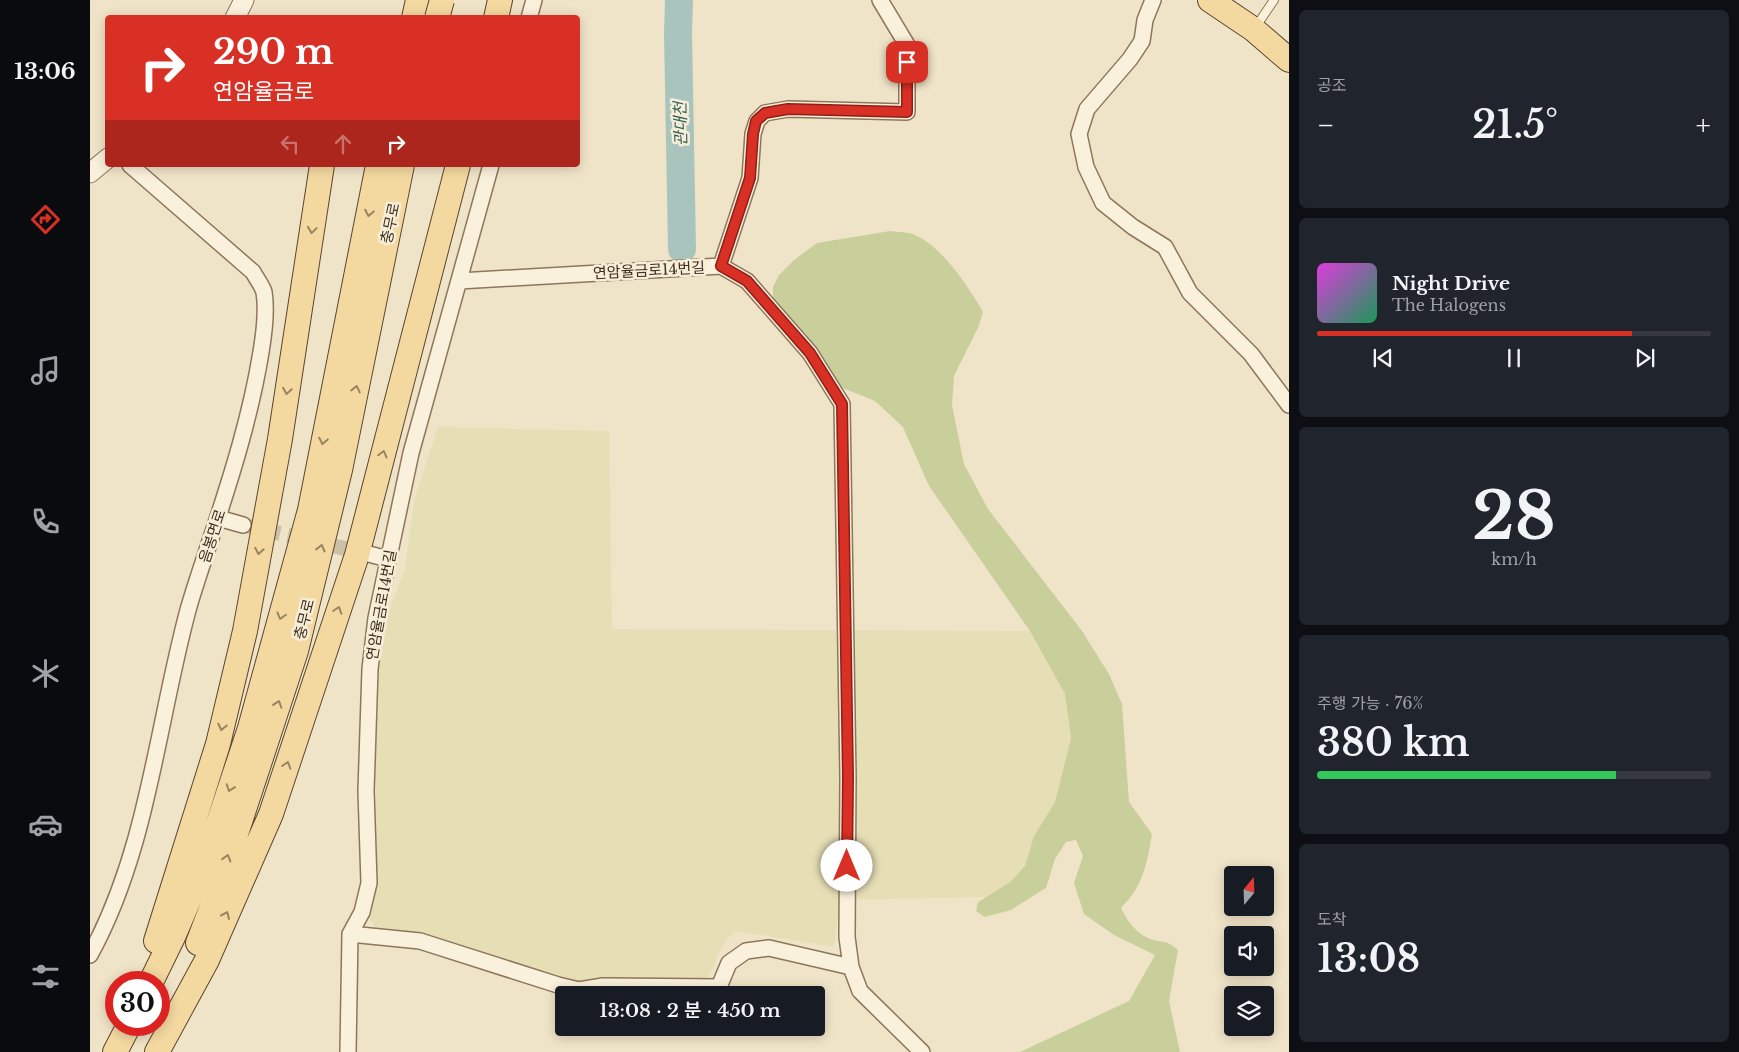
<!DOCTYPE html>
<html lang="ko">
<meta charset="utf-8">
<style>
:root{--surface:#171b24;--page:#20242c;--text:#f1f3f6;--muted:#9ea1a6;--line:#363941;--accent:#d93025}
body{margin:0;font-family:"Libre Baskerville","Noto Sans KR",serif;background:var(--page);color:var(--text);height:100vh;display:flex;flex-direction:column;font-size:19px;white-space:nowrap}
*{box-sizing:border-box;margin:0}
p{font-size:16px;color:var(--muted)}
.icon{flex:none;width:28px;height:28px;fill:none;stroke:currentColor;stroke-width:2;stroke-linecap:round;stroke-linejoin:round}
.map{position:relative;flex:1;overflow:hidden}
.drawer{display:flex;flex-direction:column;gap:10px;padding:10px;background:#0d0f14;width:450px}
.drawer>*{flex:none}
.top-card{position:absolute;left:15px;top:15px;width:475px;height:152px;border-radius:5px;box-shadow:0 2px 12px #0003;background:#d93025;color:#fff;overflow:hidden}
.needle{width:32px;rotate:19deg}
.buttons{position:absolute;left:1134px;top:866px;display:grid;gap:10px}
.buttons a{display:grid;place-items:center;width:50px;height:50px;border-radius:5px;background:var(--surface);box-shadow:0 2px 12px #0003;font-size:25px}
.speed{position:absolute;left:15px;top:971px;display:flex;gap:10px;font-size:25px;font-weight:700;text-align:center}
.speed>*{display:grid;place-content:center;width:65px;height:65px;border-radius:50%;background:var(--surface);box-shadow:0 2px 12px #0003;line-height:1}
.speed .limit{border:8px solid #d22;background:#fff;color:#111}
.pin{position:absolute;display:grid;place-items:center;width:42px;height:42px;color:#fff;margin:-21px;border-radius:10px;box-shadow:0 2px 8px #0006}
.me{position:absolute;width:55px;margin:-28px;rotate:0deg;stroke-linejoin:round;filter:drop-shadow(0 0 4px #0008)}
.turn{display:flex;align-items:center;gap:18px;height:105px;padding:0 25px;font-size:22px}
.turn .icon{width:65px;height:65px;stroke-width:2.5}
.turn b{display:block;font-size:35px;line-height:42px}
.lanes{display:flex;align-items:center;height:48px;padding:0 25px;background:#0003;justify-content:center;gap:25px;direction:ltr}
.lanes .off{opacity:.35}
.big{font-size:38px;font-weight:600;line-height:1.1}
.drawer .tile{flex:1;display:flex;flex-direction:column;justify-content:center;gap:8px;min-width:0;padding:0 18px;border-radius:8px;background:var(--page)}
.drawer .dial{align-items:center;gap:0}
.dial b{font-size:65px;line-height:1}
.song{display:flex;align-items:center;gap:15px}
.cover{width:60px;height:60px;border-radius:8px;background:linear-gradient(135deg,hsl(300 70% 55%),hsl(150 70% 35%))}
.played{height:5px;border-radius:2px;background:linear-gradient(90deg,var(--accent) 80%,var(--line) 80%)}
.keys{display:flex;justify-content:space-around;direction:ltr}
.heat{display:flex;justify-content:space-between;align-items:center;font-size:28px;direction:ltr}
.charge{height:8px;border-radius:4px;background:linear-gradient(90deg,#34c759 76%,var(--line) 0)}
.trip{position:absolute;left:465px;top:986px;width:270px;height:50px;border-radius:5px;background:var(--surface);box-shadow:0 2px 12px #0003;font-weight:600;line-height:50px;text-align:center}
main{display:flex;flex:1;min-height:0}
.tabs{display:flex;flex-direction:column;width:90px;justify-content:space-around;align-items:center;background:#090b0e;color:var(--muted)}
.tabs .icon{width:35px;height:35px}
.tabs .on{color:var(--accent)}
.tabs b{font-size:22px;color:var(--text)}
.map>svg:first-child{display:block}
.farmland{fill:#e6deb5}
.green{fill:#c9cf9b}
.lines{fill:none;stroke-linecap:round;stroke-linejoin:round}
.river{stroke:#a9c4bc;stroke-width:28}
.minor-tunnel{stroke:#ccc0a6;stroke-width:15;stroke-dasharray:15 8;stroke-linecap:butt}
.service-casing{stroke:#8d765c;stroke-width:10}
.minor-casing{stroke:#8d765c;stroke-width:18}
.tertiary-casing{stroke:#8d765c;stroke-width:21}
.primary-casing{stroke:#5b4430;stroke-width:26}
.service{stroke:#faf1dc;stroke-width:8}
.minor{stroke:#faf1dc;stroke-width:15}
.tertiary{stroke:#faf1dc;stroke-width:19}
.primary{stroke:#f3d9a0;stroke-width:24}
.primary-bridge-casing{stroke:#5b4430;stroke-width:26;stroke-linecap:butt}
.primary-bridge{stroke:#f3d9a0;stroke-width:24}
.oneway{stroke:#988460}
.route-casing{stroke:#8d1f18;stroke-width:12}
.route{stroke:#d93025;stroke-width:9}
.labels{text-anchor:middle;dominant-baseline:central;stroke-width:5;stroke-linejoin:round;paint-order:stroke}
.street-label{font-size:15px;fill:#3d2e20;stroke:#f7eed8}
.water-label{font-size:16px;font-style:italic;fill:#2f5d5a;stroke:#f7eed8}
</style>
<main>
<nav class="tabs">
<b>13:06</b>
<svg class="icon on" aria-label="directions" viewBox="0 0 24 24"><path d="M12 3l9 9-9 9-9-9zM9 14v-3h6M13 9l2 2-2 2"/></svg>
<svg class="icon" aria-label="music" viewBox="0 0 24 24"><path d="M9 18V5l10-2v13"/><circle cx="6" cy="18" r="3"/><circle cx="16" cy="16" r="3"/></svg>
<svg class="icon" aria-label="phone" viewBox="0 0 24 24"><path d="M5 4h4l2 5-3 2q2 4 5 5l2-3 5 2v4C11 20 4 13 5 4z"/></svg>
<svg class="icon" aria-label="climate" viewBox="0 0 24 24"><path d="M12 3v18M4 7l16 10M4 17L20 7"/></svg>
<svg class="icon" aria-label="car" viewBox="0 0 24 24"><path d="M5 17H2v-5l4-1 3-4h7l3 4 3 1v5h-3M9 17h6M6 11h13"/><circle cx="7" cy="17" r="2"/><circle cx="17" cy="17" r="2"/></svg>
<svg class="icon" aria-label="filters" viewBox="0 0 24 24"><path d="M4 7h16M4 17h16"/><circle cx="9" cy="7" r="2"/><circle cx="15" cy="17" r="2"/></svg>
</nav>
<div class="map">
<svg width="1199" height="1052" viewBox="0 0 1199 1052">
<rect width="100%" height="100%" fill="#f0e4c8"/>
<path class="farmland" d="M 348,427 L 519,431 L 522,629 L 940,631 L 975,694 L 981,738 L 965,802 L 944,836 L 935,866 L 920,882 L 895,897 L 750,900 L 744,947 L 647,931 L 637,939 L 628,954 L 623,969 L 614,980 L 494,984 L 288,932 L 278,917 L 283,900 L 286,864 L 285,703 L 289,636 L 315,569 L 324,501 Z"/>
<path class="green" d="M 800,231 C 806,232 813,232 819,233 C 848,240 879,287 893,312 L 888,328 L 864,376 L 862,405 L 874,464 L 898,509 L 992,631 L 1019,674 L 1032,704 L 1039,802 L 1062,834 C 1057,864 1053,886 1031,908 C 1037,920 1045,932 1058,938 C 1072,944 1075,938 1088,950 L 1079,1001 L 1090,1052 L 930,1052 L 1039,1001 L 1065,955 L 1024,935 L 994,914 L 984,883 L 993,856 L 986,840 L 976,842 L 965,859 L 956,888 L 921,910 L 895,917 L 886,911 L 888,902 L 920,882 L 935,866 L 944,836 L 965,802 L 981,738 L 975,694 L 940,631 L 839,486 L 813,427 L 785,401 L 750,387 L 683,298 L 683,287 L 689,275 L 704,260 L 727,243 Z"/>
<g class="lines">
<path class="river" d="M 589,0 L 588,33 L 592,249"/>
<path class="minor-tunnel" d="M 153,525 L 275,553"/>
<g class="service-casing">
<path id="service" d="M 1165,28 L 1184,0"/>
</g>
<g class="minor-casing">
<path id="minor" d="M 1063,0 L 1055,20 L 1052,41 L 1040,59 L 997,109 L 989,134 L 996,167 L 1013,203 L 1043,227 L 1075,247 L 1100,293 L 1161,354 L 1199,405
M 439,18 L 444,0
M 631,266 L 660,178 L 663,134 L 667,121 L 675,113 L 698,109 L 817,112 L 817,45 L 790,0
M 369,281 L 631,266 L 657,281 L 720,353 L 752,404 L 758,777 L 757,937 L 761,967 L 770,991 L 832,1052
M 128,518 L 153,525
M 275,553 L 298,559
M 260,934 L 330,941 L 468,985 L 489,990 L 513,986 L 629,987 L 639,963 L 656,951 L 679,948 L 761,967
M 0,955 C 58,849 67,725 98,610 C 105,585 114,560 122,535 C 142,475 161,414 171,352 C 174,334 177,310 174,292 C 172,285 166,278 163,272 L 40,165
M 258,1052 L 260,934 L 272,912 L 279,883 L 276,791 L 280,669 L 286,618 L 321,453 L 401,165"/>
</g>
<g class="tertiary-casing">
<path id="tertiary" d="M 145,18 L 154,0
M 0,173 L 18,158"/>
</g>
<g class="primary-casing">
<path id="primary" d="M 1120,0 L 1163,29 L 1199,60
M 324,18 L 328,0
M 406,18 L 410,0
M 66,941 L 128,744 L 155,631 L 190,439 L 232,165
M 108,943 L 123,904 L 206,651 L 250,470 L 312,165
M 61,982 L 83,937 L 117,857 L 160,728 L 220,510 L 288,165
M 25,1052 L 39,1025
M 67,1052 L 117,960 L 181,814 L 267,555 L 368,165"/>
</g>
<use href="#service" class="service"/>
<use href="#minor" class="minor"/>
<use href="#tertiary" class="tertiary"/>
<use href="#primary" class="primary"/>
<g class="primary-bridge-casing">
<path id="primary-bridge" d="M 347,18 L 352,0"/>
</g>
<use href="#primary-bridge" class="primary-bridge"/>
</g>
<defs><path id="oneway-chevron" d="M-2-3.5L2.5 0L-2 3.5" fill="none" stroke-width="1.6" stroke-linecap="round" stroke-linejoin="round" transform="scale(1.25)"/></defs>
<g class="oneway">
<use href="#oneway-chevron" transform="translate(279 213) rotate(101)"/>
<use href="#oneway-chevron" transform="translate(222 230) rotate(98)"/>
<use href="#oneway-chevron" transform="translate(266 389) rotate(-78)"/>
<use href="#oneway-chevron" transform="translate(197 391) rotate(99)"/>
<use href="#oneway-chevron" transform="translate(233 441) rotate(101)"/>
<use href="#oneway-chevron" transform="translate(293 454) rotate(-75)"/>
<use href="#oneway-chevron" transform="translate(231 548) rotate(-76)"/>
<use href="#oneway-chevron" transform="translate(169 551) rotate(100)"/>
<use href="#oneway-chevron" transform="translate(248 610) rotate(-72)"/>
<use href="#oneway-chevron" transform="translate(191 616) rotate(105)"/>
<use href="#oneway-chevron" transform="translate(188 704) rotate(-71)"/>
<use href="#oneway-chevron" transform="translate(132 727) rotate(103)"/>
<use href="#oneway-chevron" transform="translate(197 765) rotate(-72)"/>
<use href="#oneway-chevron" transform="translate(140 788) rotate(109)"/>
<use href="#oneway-chevron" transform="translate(137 858) rotate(-73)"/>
<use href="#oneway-chevron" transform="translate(136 915) rotate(-66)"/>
</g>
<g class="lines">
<g class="route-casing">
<path id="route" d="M 757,866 L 758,777 L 752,404 L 720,353 L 657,281 L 631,266 L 660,178 L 663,134 L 666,121 L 675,113 L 698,109 L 817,112 L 817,62"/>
</g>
<use href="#route" class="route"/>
</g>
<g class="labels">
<g class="street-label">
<text transform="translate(300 223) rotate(-78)">충무로</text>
<text transform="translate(559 270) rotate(-3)">연암율금로14번길</text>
<text transform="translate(122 536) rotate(-72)">음봉면로</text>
<text transform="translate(291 605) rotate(-80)">연암율금로14번길</text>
<text transform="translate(214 619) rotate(-76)">충무로</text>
</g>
<g class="water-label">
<text transform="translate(590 124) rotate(-91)">관대천</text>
</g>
</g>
</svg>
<div class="buttons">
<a><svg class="needle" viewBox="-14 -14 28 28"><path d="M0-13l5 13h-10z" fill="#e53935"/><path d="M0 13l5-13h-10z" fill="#9ea1a6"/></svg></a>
<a><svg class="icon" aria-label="sound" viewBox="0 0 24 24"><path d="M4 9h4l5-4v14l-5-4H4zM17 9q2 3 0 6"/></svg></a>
<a><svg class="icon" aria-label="layers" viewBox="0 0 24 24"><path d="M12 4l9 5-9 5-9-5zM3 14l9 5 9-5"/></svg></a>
</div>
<div class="speed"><div class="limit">30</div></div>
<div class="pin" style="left:817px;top:62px;background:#d93025"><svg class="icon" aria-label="arrive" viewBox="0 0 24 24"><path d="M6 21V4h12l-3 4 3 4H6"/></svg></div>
<svg class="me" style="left:757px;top:866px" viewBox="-20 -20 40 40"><circle r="19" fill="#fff"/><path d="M0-13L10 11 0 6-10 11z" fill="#d93025"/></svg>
<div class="trip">13:08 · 2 분 · 450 m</div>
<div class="top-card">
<div class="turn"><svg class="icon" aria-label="right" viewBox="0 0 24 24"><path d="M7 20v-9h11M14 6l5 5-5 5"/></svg><div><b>290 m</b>연암율금로</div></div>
<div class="lanes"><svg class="icon off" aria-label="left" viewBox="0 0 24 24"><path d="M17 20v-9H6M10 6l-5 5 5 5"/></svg><svg class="icon off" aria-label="ahead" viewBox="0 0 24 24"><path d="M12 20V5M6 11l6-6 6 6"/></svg><svg class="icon" aria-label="right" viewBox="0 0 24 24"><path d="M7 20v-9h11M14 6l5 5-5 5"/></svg></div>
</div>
</div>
<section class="drawer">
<div class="tile"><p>공조</p>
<div class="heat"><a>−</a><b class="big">21.5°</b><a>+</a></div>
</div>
<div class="tile">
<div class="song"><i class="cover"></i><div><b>Night Drive</b><p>The Halogens</p></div></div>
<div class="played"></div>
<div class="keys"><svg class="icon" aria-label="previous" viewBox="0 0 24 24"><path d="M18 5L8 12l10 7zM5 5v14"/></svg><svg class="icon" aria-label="pause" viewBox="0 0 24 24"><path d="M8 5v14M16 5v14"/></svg><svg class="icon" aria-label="next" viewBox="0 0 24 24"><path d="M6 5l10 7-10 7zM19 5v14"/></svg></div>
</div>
<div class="tile dial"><b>28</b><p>km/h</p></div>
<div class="tile"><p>주행 가능 · 76%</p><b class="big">380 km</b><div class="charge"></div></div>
<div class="tile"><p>도착</p><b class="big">13:08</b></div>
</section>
</main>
